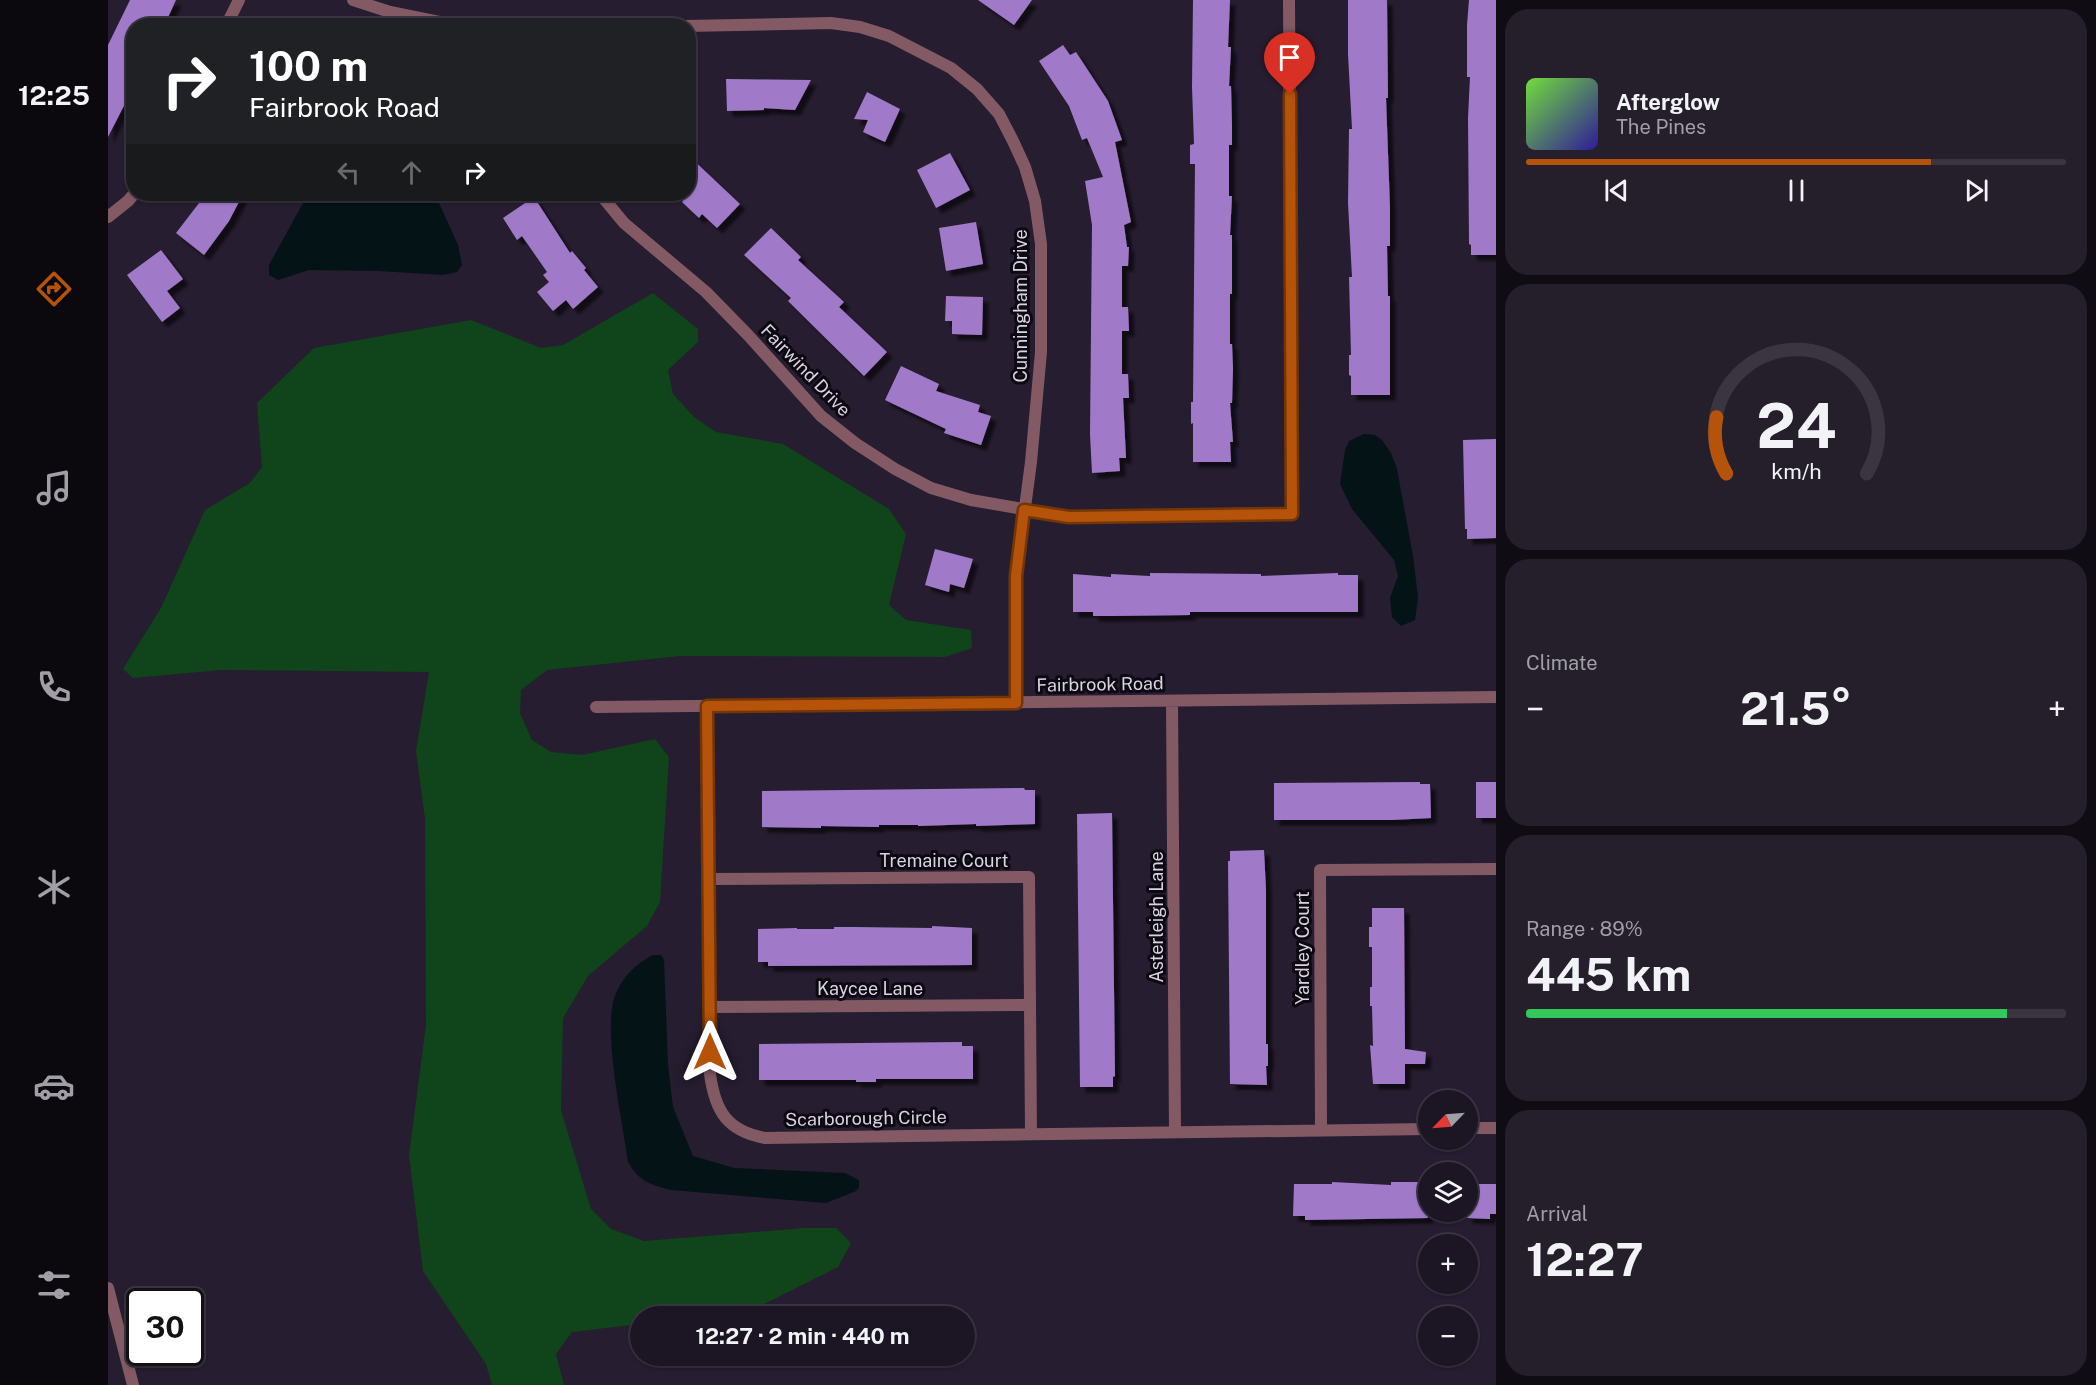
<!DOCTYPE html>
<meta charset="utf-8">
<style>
:root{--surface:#1c1624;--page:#251f2c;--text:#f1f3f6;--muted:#a09fa6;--line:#3a3541;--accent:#b45309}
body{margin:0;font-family:"Public Sans",sans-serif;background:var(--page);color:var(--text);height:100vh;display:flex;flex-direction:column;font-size:22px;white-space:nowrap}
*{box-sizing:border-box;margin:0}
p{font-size:20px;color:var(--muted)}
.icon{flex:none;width:33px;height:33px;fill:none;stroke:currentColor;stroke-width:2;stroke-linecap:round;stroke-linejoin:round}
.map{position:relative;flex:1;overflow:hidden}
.side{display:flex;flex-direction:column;gap:9px;padding:9px;background:#0f0c14;width:600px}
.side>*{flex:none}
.top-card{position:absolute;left:18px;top:18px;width:570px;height:183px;border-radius:24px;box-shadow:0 2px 4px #0004,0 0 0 2px var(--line);background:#202124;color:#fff;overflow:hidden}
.needle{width:39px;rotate:245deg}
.controls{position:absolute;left:1310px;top:1090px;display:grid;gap:12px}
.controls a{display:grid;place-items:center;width:60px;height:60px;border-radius:50%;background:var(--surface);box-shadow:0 2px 4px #0004,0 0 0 2px var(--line);font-size:30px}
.speed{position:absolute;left:18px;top:1288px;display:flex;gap:12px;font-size:30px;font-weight:700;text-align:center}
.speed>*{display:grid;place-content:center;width:78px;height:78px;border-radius:50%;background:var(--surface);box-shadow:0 2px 4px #0004,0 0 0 2px var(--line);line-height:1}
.speed .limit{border:3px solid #111;border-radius:9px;background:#fff;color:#111}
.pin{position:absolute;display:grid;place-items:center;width:51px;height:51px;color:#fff;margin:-62px -26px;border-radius:50% 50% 50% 0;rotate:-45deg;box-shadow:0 0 6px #0007}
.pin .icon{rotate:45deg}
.me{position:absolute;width:66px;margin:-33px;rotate:0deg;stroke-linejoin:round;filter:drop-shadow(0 0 4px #0008)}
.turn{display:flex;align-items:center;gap:21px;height:126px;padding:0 24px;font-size:27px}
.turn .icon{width:78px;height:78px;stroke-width:2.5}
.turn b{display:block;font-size:42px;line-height:51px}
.lanes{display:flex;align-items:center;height:57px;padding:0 24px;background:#0003;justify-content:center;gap:30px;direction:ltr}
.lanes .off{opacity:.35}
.big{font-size:45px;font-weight:700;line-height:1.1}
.side .widget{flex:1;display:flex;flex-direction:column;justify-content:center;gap:9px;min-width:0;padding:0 21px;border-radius:24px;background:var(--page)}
.side .dial{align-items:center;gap:0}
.dial svg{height:156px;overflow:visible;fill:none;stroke:var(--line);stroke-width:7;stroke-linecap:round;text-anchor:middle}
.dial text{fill:var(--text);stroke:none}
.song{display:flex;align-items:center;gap:18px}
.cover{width:72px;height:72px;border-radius:9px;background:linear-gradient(135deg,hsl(100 70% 55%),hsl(250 70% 35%))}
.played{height:6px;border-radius:3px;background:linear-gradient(90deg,var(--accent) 75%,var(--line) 75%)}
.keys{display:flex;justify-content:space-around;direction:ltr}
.heat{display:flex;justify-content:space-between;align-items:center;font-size:33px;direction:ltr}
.charge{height:9px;border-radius:4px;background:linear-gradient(90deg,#34c759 89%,var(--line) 0)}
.trip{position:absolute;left:522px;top:1306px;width:345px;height:60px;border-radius:30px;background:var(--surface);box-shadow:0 2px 4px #0004,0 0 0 2px var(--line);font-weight:700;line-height:60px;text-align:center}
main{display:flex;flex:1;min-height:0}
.tab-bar{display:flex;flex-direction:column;width:108px;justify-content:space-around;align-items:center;background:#0b090e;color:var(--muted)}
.tab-bar .icon{width:42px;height:42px}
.tab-bar .current{color:var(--accent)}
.tab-bar b{font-size:27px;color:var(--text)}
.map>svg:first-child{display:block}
.green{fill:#10441a}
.water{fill:#031316}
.building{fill:#a07ac9;filter:url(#shadow)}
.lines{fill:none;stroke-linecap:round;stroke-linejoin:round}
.minor{stroke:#835a64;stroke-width:12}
.route-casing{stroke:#753606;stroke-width:15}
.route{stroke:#b45309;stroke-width:10}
.labels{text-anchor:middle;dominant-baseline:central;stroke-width:6;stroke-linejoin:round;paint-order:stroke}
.street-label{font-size:18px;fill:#d9d3e0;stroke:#0d0912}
</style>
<main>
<nav class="tab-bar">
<b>12:25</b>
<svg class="icon current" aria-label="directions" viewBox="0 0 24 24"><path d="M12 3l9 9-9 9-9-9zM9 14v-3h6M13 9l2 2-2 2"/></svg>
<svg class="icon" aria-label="music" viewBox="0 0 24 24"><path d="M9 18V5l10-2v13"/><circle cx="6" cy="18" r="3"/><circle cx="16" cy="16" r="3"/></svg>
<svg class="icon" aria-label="phone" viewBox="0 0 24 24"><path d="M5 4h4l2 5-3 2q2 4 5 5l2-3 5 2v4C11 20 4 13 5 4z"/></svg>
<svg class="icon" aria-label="climate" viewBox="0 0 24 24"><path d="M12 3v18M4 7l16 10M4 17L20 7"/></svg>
<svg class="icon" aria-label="car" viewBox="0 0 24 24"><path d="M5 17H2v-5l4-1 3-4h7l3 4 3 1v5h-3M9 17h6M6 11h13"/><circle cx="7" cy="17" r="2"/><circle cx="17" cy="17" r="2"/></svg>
<svg class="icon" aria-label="filters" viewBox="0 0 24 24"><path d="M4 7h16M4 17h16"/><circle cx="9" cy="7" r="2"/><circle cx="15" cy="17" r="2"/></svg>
</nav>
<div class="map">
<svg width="1388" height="1385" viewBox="0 0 1388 1385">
<defs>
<filter id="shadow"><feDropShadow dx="5.5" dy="5.5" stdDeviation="1.5" flood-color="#0009"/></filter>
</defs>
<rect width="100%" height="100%" fill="#261d30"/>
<path class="green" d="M 545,293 L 590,329 L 590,342 L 560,370 L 565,394 L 586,417 L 608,432 L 675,444 L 781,509 L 798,534 L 781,605 L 798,620 L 863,630 L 864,648 L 837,657 L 572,656 L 439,670 L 413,690 L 412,713 L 424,740 L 443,752 L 474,755 L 547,739 L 561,757 L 552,902 L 539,926 L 480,976 L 455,1018 L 453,1110 L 483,1209 L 503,1229 L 536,1241 L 697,1228 L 728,1228 L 743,1243 L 730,1267 L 640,1312 L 596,1317 L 532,1317 L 532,1324 L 464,1332 L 448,1354 L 456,1385 L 384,1385 L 378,1364 L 315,1271 L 301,1155 L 318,1025 L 317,819 L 308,751 L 321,672 L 113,670 L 25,678 L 15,669 L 53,608 L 97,510 L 142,483 L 154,467 L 149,403 L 206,348 L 363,320 L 433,348 L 455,345 Z"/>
<path class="water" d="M 200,194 L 327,194 L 350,245 L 354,265 L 349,272 L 335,275 L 271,271 L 201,270 L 170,280 L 161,275 L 161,265 Z
M 1256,434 L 1267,435 L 1274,440 L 1283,453 L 1289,469 L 1305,556 L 1310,597 L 1307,620 L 1293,626 L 1284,617 L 1282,598 L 1290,576 L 1286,560 L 1244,509 L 1232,484 L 1237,450 L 1241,441 Z
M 545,955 L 553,955 L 556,960 L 560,1065 L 565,1107 L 585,1156 L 626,1168 L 737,1173 L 751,1180 L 751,1187 L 748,1191 L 718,1203 L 563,1190 C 541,1184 532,1182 520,1162 C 515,1123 493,1027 508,993 C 516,975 528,964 545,955 Z"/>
<path class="building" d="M 22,0 L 68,0 L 56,26 L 26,26 L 26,86 L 0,137 L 0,45 Z
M 870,0 L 924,0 L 906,25 Z
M 1085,0 L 1122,0 L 1120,47 L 1123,47 L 1121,86 L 1123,86 L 1124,125 L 1124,145 L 1121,145 L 1121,196 L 1124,196 L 1122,235 L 1124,235 L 1124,294 L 1122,294 L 1122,344 L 1124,344 L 1125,369 L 1124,403 L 1122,403 L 1125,442 L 1122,442 L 1123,462 L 1085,462 L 1085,423 L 1083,424 L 1083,402 L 1085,402 L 1087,164 L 1082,164 L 1082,145 L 1086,144 L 1084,87 Z
M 1240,0 L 1279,0 L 1280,98 L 1278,98 L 1282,208 L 1282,246 L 1279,246 L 1280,296 L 1282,296 L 1282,395 L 1243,395 L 1243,376 L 1241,375 L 1241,355 L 1243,355 L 1241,277 L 1244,277 L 1240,203 L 1241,129 L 1244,129 L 1240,54 Z
M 1361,0 L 1388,0 L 1388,255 L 1363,255 L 1363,245 L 1361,244 L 1360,118 L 1362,77 L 1359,77 L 1359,25 Z
M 955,45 L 962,55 L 968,52 L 1000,101 L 1014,140 L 1007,142 L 1023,222 L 1016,225 L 1019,247 L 1021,247 L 1020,266 L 1014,266 L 1014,307 L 1020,307 L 1021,331 L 1014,331 L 1014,374 L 1020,374 L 1021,398 L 1015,398 L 1018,458 L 1011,458 L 1012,471 L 984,473 L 982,434 L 984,225 L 977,181 L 995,177 L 979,138 L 974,140 L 961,106 L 931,61 Z
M 618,79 L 703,80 L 687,110 L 656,108 L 656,110 L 619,111 Z
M 759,92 L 792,109 L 777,142 L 755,132 L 760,120 L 746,119 Z
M 842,153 L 862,190 L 828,208 L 809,170 Z
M 580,155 L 632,204 L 609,228 L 594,214 L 591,218 L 574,202 L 580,194 Z
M 98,194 L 135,194 L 121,221 L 96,255 L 68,233 Z
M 426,197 L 462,253 L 464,251 L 478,268 L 476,270 L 490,287 L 465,309 L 458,300 L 445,311 L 429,292 L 441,282 L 435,275 L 439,272 L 414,236 L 409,240 L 395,218 Z
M 868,222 L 875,264 L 838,271 L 831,228 Z
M 663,228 L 693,257 L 690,260 L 736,302 L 731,307 L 779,352 L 756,376 L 680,301 L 683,298 L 636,255 Z
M 53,250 L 75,279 L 59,291 L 72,308 L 54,322 L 19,275 Z
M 838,296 L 875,297 L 874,335 L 844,334 L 844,321 L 837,321 Z
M 793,366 L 831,384 L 828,391 L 872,405 L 870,412 L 883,416 L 873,445 L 836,433 L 838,429 L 777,400 Z
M 1388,439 L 1388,538 L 1359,539 L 1359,529 L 1357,529 L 1355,440 Z
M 827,549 L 865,559 L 856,588 L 842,584 L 841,592 L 817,585 Z
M 1042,573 L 1153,574 L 1153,576 L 1230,573 L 1230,575 L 1250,575 L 1250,612 L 1082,612 L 1082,615 L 1004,616 L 985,616 L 985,612 L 965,612 L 965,574 L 1003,577 L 1003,574 L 1042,576 Z
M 1312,782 L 1312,784 L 1322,784 L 1323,818 L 1284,820 L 1166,820 L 1166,783 Z
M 1368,782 L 1388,782 L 1388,818 L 1368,818 Z
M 916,788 L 917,790 L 927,790 L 927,824 L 868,826 L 868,824 L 810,826 L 810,825 L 771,825 L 771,827 L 713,826 L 713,828 L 654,827 L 654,791 Z
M 1004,813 L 1007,1076 L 1005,1077 L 1005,1087 L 972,1087 L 969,814 Z
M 1156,850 L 1158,890 L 1158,1044 L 1160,1044 L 1160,1066 L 1158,1066 L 1159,1085 L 1122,1084 L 1120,861 L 1122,861 L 1122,851 Z
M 1264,908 L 1296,908 L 1297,1049 L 1318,1052 L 1317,1064 L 1297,1064 L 1297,1084 L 1265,1084 L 1262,1045 L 1265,1046 L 1264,1006 L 1262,1006 L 1262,987 L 1264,987 L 1264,947 L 1261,947 L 1261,927 L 1264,927 Z
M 824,926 L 864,928 L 864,965 L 660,966 L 660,962 L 650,962 L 650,929 L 689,928 L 689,929 L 726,929 L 726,927 L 746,927 L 824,928 Z
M 854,1042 L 854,1046 L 865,1046 L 865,1079 L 768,1079 L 768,1082 L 748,1082 L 748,1080 L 651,1080 L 651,1044 Z
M 1224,1182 L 1283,1185 L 1283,1182 L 1320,1182 L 1320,1218 L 1197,1220 L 1197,1216 L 1185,1216 L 1186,1184 L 1224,1184 Z
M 1359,1184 L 1388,1184 L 1388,1214 L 1382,1214 L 1382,1219 L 1359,1218 Z"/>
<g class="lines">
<path class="minor" d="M 245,0 L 282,12 L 351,26
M 118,26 L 131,0
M 577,26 L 723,23 L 752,27 L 781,36 L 843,68 L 869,89 L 891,114 L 905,141 L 917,167 L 927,201 L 933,244 L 933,352 L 923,462 L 908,576 L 908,703
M 492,194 L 516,223 L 598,292 L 640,335 L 713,416 L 747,443 L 787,469 L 823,488 L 863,500 L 961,517 L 1184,514 L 1181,0
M 0,217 L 20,201 L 26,194
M 1064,701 L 1067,1132
M 599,706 L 602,1074 C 607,1111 619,1131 657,1138 L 1320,1129
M 488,707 L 1388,697
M 602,879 L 921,877 L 923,1134
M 602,1007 L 922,1005
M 1359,1128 L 1388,1128
M 1213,1130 L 1212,870 L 1388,869
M 0,1288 L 25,1385"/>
</g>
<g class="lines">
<g class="route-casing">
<path id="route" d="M 602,1052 L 599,706 L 908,703 L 908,576 L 916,510 L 961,517 L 1184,514 L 1182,94"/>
</g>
<use href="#route" class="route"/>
</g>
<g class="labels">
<g class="street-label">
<text transform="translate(912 306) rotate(-90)">Cunningham Drive</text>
<text transform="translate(698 370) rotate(46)">Fairwind Drive</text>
<text transform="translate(992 684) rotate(-1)">Fairbrook Road</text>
<text x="836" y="860">Tremaine Court</text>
<text transform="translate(1048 917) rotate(-90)">Asterleigh Lane</text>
<text transform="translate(1194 948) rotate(-90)">Yardley Court</text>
<text x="762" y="988">Kaycee Lane</text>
<text transform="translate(758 1118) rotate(-1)">Scarborough Circle</text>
</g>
</g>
</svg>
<div class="controls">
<a><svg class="needle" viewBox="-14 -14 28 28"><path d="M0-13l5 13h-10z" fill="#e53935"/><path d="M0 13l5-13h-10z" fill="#a09fa6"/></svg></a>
<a><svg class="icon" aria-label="layers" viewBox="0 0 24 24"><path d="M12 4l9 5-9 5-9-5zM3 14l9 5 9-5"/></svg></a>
<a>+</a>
<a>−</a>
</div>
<div class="speed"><div class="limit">30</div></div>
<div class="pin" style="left:1182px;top:94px;background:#d93025"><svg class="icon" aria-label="arrive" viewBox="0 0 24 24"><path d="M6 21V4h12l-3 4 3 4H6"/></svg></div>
<svg class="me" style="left:602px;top:1052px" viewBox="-20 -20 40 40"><path d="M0-17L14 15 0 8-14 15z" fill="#b45309" stroke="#fff" stroke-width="4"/></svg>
<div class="trip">12:27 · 2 min · 440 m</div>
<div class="top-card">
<div class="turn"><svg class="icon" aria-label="right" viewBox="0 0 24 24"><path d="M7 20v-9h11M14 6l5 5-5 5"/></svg><div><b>100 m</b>Fairbrook Road</div></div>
<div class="lanes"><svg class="icon off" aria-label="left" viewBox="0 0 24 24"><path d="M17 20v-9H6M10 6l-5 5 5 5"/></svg><svg class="icon off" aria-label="ahead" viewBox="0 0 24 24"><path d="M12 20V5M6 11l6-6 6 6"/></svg><svg class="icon" aria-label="right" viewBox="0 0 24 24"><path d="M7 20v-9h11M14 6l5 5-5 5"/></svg></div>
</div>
</div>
<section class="side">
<div class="widget">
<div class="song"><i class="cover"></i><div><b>Afterglow</b><p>The Pines</p></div></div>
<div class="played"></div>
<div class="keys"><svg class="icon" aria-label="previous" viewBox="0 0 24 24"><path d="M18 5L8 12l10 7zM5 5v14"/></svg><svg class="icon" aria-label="pause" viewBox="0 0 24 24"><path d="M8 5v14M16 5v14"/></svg><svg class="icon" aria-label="next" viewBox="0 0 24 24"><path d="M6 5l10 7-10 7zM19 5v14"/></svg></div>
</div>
<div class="widget dial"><svg viewBox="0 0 100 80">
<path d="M14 69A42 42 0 1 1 86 69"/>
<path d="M14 69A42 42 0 0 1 9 40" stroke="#b45309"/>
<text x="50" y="56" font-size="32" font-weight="700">24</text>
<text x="50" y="72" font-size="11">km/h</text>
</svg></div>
<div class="widget"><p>Climate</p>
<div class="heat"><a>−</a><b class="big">21.5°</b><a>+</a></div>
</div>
<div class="widget"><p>Range · 89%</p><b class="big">445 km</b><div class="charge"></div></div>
<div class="widget"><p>Arrival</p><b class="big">12:27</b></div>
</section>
</main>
